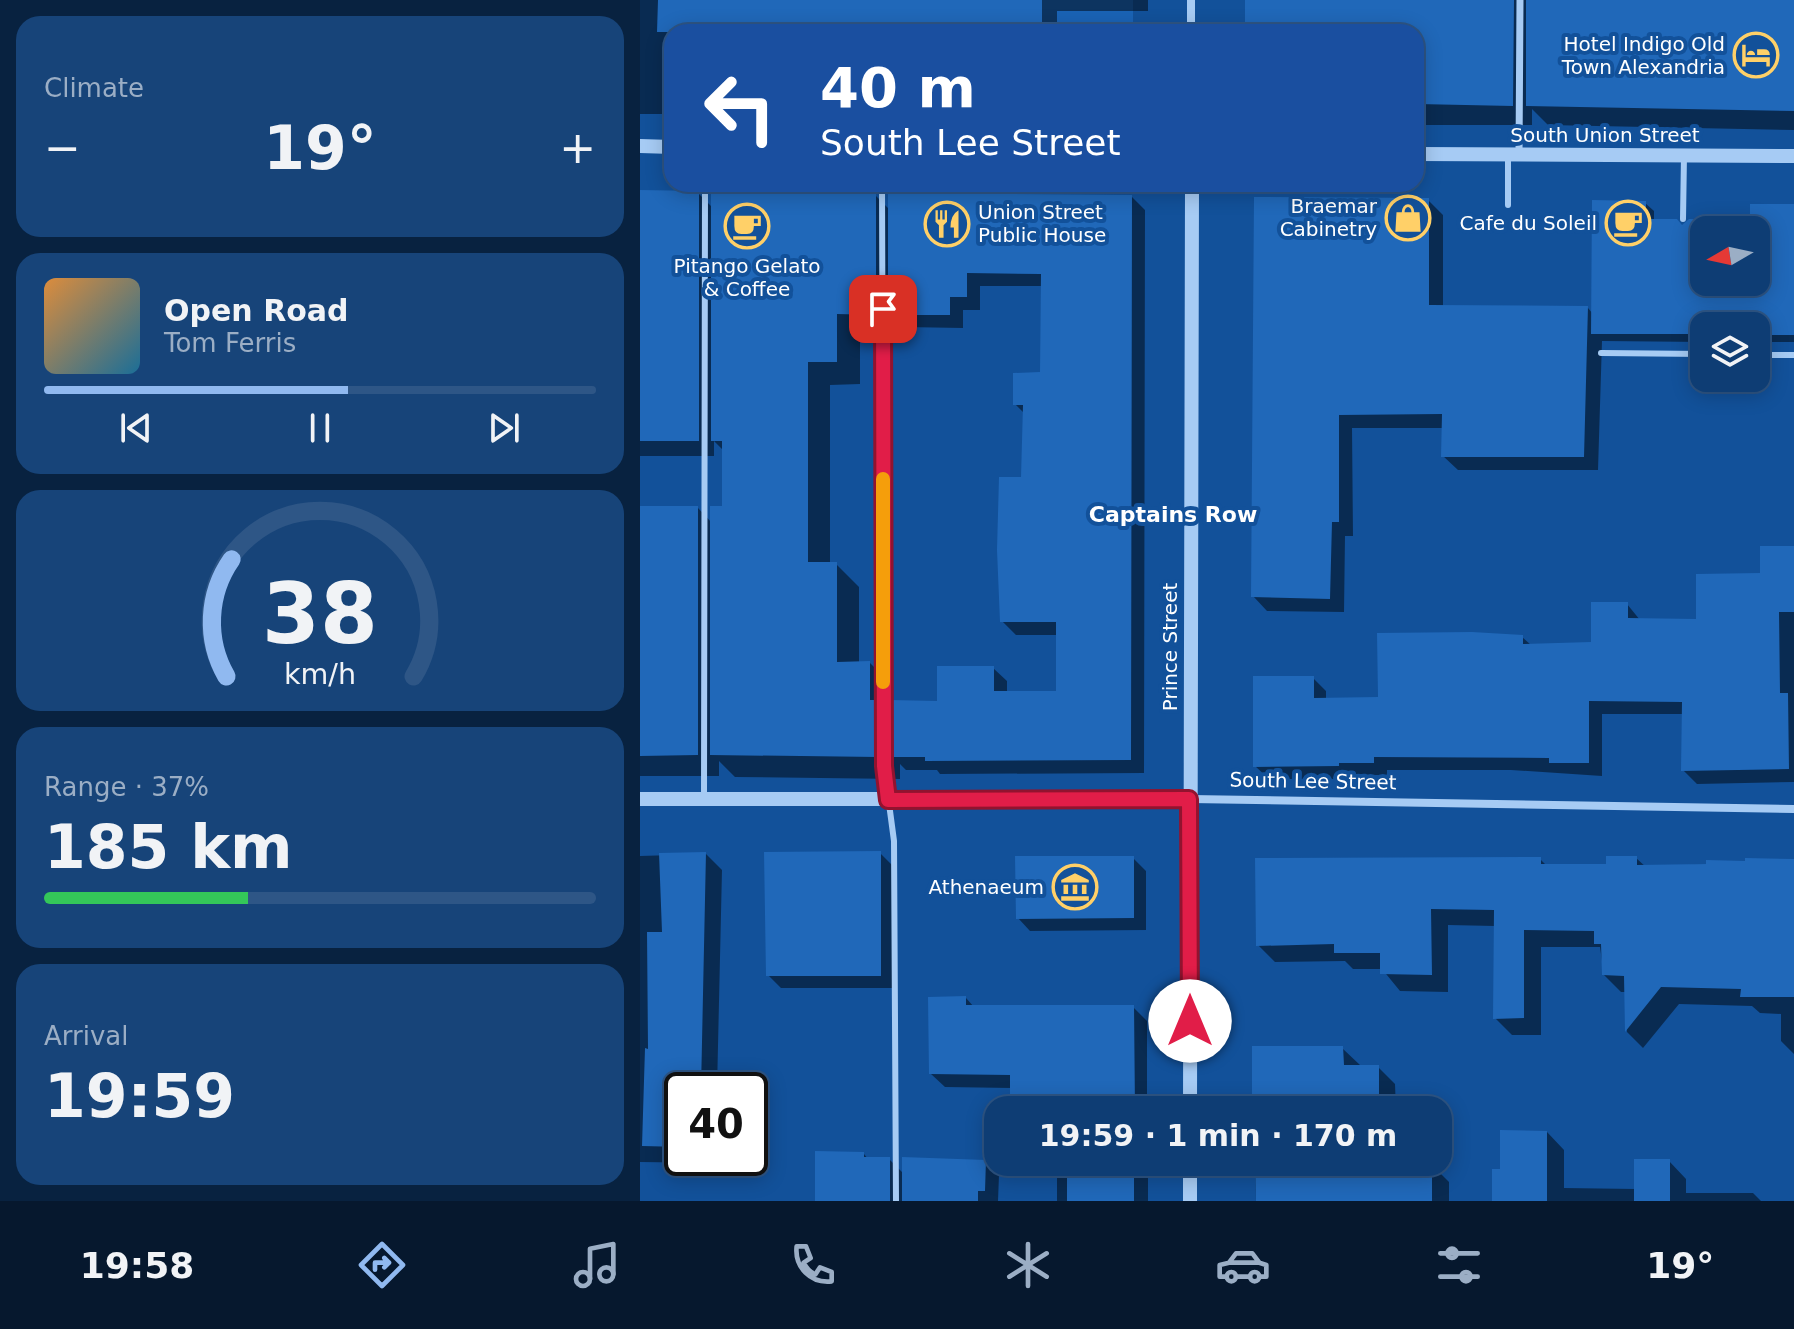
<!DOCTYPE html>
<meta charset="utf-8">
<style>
:root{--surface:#0e3d74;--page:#174479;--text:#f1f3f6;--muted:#9baec5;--line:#2e5686;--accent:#90b9f0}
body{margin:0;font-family:"DejaVu Sans",sans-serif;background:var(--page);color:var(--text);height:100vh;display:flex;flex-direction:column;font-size:30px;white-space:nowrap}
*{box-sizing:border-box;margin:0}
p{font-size:26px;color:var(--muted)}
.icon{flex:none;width:44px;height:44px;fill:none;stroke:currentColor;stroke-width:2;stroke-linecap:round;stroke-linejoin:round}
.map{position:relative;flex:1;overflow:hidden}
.side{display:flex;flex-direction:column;gap:16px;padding:16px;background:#082240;width:640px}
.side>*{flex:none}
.top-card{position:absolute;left:24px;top:24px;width:760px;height:168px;border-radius:24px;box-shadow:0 4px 20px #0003,0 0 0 2px var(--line);background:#1a4fa0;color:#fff;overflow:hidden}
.needle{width:52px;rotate:261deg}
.controls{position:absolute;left:1050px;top:216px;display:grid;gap:16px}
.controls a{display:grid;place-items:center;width:80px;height:80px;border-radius:16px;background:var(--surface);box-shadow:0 4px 20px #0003,0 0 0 2px var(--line);font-size:40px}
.speed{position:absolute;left:24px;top:1072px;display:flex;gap:16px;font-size:40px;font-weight:700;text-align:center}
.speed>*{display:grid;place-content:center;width:104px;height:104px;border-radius:50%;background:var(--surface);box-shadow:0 4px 20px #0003,0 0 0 2px var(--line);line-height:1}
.speed .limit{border:4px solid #111;border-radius:12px;background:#fff;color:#111}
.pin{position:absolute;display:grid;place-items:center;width:68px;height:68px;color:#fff;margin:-34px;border-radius:16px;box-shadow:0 4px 12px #0006}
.me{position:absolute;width:88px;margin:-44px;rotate:0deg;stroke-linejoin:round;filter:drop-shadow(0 0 6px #0008)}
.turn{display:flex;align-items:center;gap:28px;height:168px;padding:0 24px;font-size:36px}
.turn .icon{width:104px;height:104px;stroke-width:2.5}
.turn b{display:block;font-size:56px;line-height:68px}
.big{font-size:60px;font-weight:600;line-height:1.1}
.side .tile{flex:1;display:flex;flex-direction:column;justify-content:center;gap:12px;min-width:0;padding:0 28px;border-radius:24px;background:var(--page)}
.side .dial{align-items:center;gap:0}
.dial svg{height:208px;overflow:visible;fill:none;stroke:var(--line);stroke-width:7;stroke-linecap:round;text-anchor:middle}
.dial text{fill:var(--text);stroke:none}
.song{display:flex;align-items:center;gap:24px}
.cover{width:96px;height:96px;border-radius:12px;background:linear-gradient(135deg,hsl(30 70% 55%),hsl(200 70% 35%))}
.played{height:8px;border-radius:4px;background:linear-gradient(90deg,var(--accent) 55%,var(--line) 55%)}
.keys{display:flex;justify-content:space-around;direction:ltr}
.heat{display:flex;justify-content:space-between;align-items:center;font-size:44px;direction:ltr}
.charge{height:12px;border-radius:6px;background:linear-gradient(90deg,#34c759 37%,var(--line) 0)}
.trip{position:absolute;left:344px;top:1096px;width:468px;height:80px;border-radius:24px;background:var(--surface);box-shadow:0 4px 20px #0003,0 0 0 2px var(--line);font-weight:600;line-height:80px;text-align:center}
.tabs{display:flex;height:128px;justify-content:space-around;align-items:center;background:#06182e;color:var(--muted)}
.tabs .icon{width:56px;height:56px}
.tabs .on{color:var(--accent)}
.tabs b{font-size:36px;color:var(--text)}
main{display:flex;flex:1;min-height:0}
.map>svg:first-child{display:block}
.green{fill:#1a63b5}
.shadow{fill:#0007;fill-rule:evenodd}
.building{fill:#2068b9;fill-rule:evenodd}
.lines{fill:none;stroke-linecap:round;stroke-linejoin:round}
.service{stroke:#a6cbf4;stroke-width:6}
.pedestrian{stroke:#a6cbf4;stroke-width:7}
.minor{stroke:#a6cbf4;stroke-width:8}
.tertiary{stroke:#a6cbf4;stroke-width:14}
.route-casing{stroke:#92132f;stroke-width:20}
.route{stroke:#e11d48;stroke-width:14}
.slow{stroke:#f59e0b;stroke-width:14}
.labels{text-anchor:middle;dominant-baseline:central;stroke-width:8;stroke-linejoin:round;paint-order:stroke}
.poi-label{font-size:20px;fill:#fff;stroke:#12519a;text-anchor:end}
.street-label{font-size:20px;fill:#fff;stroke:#12519a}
.neighbourhood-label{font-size:22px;font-weight:bold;fill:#fff;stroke:#12519a}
</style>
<main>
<section class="side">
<div class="tile"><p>Climate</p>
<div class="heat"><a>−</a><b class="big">19°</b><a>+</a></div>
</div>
<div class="tile">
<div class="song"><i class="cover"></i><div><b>Open Road</b><p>Tom Ferris</p></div></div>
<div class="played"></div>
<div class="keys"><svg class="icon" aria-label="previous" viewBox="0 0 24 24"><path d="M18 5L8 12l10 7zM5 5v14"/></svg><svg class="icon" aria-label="pause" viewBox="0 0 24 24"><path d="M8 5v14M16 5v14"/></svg><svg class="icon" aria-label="next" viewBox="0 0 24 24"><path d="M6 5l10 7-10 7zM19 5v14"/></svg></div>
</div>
<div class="tile dial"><svg viewBox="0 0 100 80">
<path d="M14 69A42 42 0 1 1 86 69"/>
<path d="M14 69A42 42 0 0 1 16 24" stroke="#90b9f0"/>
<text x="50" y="56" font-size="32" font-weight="700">38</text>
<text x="50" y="72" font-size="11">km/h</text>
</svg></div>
<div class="tile"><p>Range · 37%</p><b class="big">185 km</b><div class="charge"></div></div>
<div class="tile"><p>Arrival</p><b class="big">19:59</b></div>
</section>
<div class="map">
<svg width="1154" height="1201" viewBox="0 0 1154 1201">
<rect width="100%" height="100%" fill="#12519a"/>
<path class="green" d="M 402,0 L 493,0 L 493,32 L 402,32 Z"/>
<path class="shadow" d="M 0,0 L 508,0 L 508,11 L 417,11 L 417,32 L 32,32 L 32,114 L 0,114 Z
M 609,0 L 1154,0 L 1154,130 L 908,125 L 892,109 L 892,125 L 776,125 L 776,32 L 608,32 Z
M 0,193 L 58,193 L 73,208 L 235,195 L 250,210 L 492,197 L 505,210 L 504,773 L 300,774 L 297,770 L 266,770 L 260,764 L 260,779 L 95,777 L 79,761 L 79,776 L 0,776 L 0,508 L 58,508 L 72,523 L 84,508 L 84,451 L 74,441 L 74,456 L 0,456 ZM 340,286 L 403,286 L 402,374 L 375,404 L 385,414 L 383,479 L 362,621 L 376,635 L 418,635 L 418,693 L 367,693 L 367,681 L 353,668 L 299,703 L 253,702 L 253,686 L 230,663 L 219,663 L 219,587 L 196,564 L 190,564 L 190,385 L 220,384 L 220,337 L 259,337 L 259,322 L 264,327 L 323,328 L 323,310 L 340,310 Z
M 788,200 L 803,215 L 803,307 L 948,308 L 953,314 L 1005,203 L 1014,211 L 1014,221 L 1042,227 L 1112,222 L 1154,206 L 1154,342 L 1116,342 L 1116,326 L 1064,326 L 1064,342 L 962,341 L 958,470 L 818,470 L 803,456 L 804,428 L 712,428 L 713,536 L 705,536 L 704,612 L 627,611 L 613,596 ZM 1064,230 L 1116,230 L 1116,282 L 1064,282 Z
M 1154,548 L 1154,782 L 1057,784 L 1043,770 L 1044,714 L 962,714 L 962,776 L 871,770 L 747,770 L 747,775 L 711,775 L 711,779 L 629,779 L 615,766 L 673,678 L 686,691 L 686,699 L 740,699 L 882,637 L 891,645 L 953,644 L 987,604 L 1000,620 L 1058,621 Z
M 240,853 L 253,866 L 253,988 L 141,988 L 128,975 Z
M 66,854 L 82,870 L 77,1090 L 42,1090 L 42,1158 L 76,1158 L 76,1163 L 0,1162 L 0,856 Z
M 493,858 L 506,871 L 506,930 L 390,931 L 378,918 Z
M 996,858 L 1006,867 L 1154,860 L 1154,1054 L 1141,1041 L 1141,1014 L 1120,1013 L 1112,1006 L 1039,1004 L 1003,1048 L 987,1032 L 986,992 L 981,992 L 964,975 L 960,947 L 901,947 L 901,1035 L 872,1035 L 855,1018 L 855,926 L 808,925 L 808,992 L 760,991 L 742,969 L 713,969 L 705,961 L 635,962 L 618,945 L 900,859 L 907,866 L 968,866 Z
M 326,998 L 334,1007 L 493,1007 L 507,1021 L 507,1110 L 372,1110 L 372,1088 L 305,1087 L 291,1074 Z
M 702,1048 L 720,1065 L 738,1067 L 755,1084 L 756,1110 L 615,1110 Z
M 907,1132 L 924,1150 L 924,1188 L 996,1189 L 1029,1161 L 1046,1179 L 1046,1193 L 1113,1193 L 1121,1201 L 854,1201 L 862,1172 Z
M 224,1154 L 228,1159 L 249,1159 L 264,1174 L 345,1162 L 359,1175 L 358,1201 L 177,1201 Z
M 417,1162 L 508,1162 L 508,1201 L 417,1201 Z
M 615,1162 L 791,1164 L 809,1182 L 809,1201 L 616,1201 Z"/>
<path class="building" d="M 18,0 L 402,0 L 402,32 L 17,32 Z
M 605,0 L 874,0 L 873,106 L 777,104 L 778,32 L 605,32 Z
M 886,0 L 1154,0 L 1154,111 L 886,106 Z
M 0,190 L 59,191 L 59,441 L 0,441 Z
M 71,191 L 236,193 L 236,315 L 197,314 L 197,362 L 168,362 L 168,562 L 197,562 L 197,662 L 230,661 L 230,700 L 238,700 L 238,757 L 70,755 L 70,506 L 82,506 L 82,441 L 71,441 Z
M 248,193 L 492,195 L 491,760 L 285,761 L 285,757 L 250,757 L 250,700 L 297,701 L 297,666 L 354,666 L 354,691 L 416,691 L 416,622 L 360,622 L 357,550 L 359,477 L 381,477 L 383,405 L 373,405 L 373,373 L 400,372 L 401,274 L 327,273 L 327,297 L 310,297 L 310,315 L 248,315 Z
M 614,197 L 789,198 L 789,305 L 948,306 L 944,457 L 801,457 L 802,414 L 699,415 L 699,522 L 692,522 L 690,599 L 611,597 Z
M 952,200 L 1006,201 L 1006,219 L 1037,219 L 1042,225 L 1049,219 L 1110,220 L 1110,204 L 1154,204 L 1154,335 L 1116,335 L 1116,326 L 1064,326 L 1064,334 L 951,334 ZM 1064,230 L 1116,230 L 1116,282 L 1064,282 Z
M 0,506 L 58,506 L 58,755 L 0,756 Z
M 1120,546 L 1154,546 L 1154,612 L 1139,612 L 1140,693 L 1148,693 L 1149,769 L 1041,771 L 1042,702 L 949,701 L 949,763 L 909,763 L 909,758 L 734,757 L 734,763 L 699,763 L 699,766 L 613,767 L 613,676 L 674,676 L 674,698 L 738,697 L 737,633 L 832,632 L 883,635 L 883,644 L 951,642 L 951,602 L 988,602 L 988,618 L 1056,619 L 1056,574 L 1120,573 Z
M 241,851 L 241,976 L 126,976 L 124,852 Z
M 66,852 L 61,1090 L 42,1090 L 42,1147 L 2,1146 L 5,1048 L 8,1049 L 7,932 L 22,932 L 19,853 Z
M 375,856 L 494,856 L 494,918 L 376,919 Z
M 966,856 L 997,856 L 997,865 L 1066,864 L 1066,860 L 1105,861 L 1105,858 L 1154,859 L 1154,997 L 1100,997 L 1101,989 L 1021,987 L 985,1032 L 984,976 L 962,975 L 961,944 L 954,944 L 954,931 L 884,930 L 884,1018 L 853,1019 L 854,910 L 791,909 L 792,975 L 740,974 L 740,953 L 694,953 L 694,944 L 616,946 L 615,858 L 901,857 L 901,864 L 966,864 Z
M 326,996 L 326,1005 L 494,1005 L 495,1110 L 370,1110 L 370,1075 L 289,1074 L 288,997 Z
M 612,1046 L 703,1046 L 704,1065 L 739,1065 L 739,1110 L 612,1110 Z
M 860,1130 L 907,1131 L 907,1201 L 852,1201 L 852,1169 L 860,1169 Z
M 175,1151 L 224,1152 L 224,1157 L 250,1157 L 250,1201 L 175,1201 Z
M 262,1157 L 346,1160 L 345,1191 L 338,1191 L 338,1201 L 262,1201 Z
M 994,1159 L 1030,1159 L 1030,1201 L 994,1201 Z
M 427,1162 L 494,1162 L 494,1201 L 427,1201 Z
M 615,1162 L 792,1162 L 792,1201 L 616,1201 Z"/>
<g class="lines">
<path class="service" d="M 242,184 L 244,766 L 254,841 L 256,1201
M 868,205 L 868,154
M 1043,219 L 1044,155
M 961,353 L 1064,354
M 1116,355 L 1154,355
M 64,799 L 65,184"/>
<path class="pedestrian" d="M 879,154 L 880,0"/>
<path class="minor" d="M 551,32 L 551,0
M 550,799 L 1154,809"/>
<path class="tertiary" d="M 0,146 L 32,147
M 776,154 L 1154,156
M 0,799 L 549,799
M 550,1110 L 552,184
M 550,1162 L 550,1201"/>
</g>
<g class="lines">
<g class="route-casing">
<path id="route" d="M 243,309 L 244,766 L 248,800 L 549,799 L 550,1021"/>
</g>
<use href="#route" class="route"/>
<path class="slow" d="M 243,479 L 243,682"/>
</g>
<defs>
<g id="hotel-ring" transform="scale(2.3)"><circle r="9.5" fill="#12519a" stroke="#ffd068" stroke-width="1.5"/><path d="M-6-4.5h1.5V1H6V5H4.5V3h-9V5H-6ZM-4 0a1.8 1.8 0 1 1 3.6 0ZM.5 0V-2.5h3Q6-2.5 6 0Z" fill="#ffd068"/></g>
<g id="shop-ring" transform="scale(2.3)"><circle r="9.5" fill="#12519a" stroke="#ffd068" stroke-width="1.5"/><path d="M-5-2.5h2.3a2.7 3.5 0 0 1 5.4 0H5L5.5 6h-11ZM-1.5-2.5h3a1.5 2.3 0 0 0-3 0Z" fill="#ffd068"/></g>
<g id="cafe-ring" transform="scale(2.3)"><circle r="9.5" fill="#12519a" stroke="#ffd068" stroke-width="1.5"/><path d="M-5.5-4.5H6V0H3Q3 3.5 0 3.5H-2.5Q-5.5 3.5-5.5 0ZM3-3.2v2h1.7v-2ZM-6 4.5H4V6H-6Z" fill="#ffd068"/></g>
<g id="restaurant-ring" transform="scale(2.3)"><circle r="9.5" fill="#12519a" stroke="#ffd068" stroke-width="1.5"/><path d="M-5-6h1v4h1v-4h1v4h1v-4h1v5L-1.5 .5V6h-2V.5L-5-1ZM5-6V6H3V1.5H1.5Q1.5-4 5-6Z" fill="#ffd068"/></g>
<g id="museum-ring" transform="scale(2.3)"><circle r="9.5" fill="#12519a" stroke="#ffd068" stroke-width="1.5"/><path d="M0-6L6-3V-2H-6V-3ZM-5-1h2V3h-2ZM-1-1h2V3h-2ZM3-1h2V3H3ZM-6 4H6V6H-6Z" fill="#ffd068"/></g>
</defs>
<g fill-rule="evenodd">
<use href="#hotel-ring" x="1116" y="55"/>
<use href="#shop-ring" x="768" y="218"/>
<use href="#cafe-ring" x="988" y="223"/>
<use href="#restaurant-ring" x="307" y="224"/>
<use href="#cafe-ring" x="107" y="226"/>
<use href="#museum-ring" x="435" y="887"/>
</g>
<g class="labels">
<g class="poi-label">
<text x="1085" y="44">Hotel Indigo Old<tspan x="1085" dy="23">Town Alexandria</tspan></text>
<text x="737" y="206">Braemar<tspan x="737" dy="23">Cabinetry</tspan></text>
<text x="338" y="212" text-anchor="start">Union Street<tspan x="338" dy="23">Public House</tspan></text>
<text x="957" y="223">Cafe du Soleil</text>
<text x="107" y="266" text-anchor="middle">Pitango Gelato<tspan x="107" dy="23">&amp; Coffee</tspan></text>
<text x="404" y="887">Athenaeum</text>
</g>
<g class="street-label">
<text x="965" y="135">South Union Street</text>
<text transform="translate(530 647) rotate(-90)">Prince Street</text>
<text transform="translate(673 781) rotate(1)">South Lee Street</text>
</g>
<g class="neighbourhood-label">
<text x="533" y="514">Captains Row</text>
</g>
</g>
</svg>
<div class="controls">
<a><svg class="needle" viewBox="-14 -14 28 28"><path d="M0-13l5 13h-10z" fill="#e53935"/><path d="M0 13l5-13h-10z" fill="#9baec5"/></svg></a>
<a><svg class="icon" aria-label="layers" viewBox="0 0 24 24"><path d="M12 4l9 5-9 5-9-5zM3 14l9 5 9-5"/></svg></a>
</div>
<div class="speed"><div class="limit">40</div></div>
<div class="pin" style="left:243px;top:309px;background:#d93025"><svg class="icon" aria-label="arrive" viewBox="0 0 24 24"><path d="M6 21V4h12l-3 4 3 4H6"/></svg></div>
<svg class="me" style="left:550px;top:1021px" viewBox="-20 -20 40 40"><circle r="19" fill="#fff"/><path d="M0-13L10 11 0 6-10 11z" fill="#e11d48"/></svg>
<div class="trip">19:59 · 1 min · 170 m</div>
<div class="top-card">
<div class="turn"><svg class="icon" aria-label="left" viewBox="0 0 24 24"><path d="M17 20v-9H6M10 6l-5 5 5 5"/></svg><div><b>40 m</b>South Lee Street</div></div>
</div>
</div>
</main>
<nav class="tabs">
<b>19:58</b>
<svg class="icon on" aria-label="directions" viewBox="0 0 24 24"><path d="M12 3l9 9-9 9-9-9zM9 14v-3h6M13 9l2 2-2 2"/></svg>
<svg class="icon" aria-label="music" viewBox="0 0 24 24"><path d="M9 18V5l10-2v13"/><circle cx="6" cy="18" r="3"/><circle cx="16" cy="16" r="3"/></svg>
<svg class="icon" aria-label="phone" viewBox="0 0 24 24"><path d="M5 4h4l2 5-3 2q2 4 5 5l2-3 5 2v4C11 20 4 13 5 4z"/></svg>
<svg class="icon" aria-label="climate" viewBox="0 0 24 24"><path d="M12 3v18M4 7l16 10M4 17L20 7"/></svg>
<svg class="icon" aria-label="car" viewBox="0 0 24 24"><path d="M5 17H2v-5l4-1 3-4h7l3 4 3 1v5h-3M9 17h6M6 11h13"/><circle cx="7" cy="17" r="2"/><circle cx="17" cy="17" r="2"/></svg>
<svg class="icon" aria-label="filters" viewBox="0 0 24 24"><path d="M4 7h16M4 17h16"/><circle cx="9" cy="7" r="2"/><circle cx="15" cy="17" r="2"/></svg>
<b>19°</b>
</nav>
